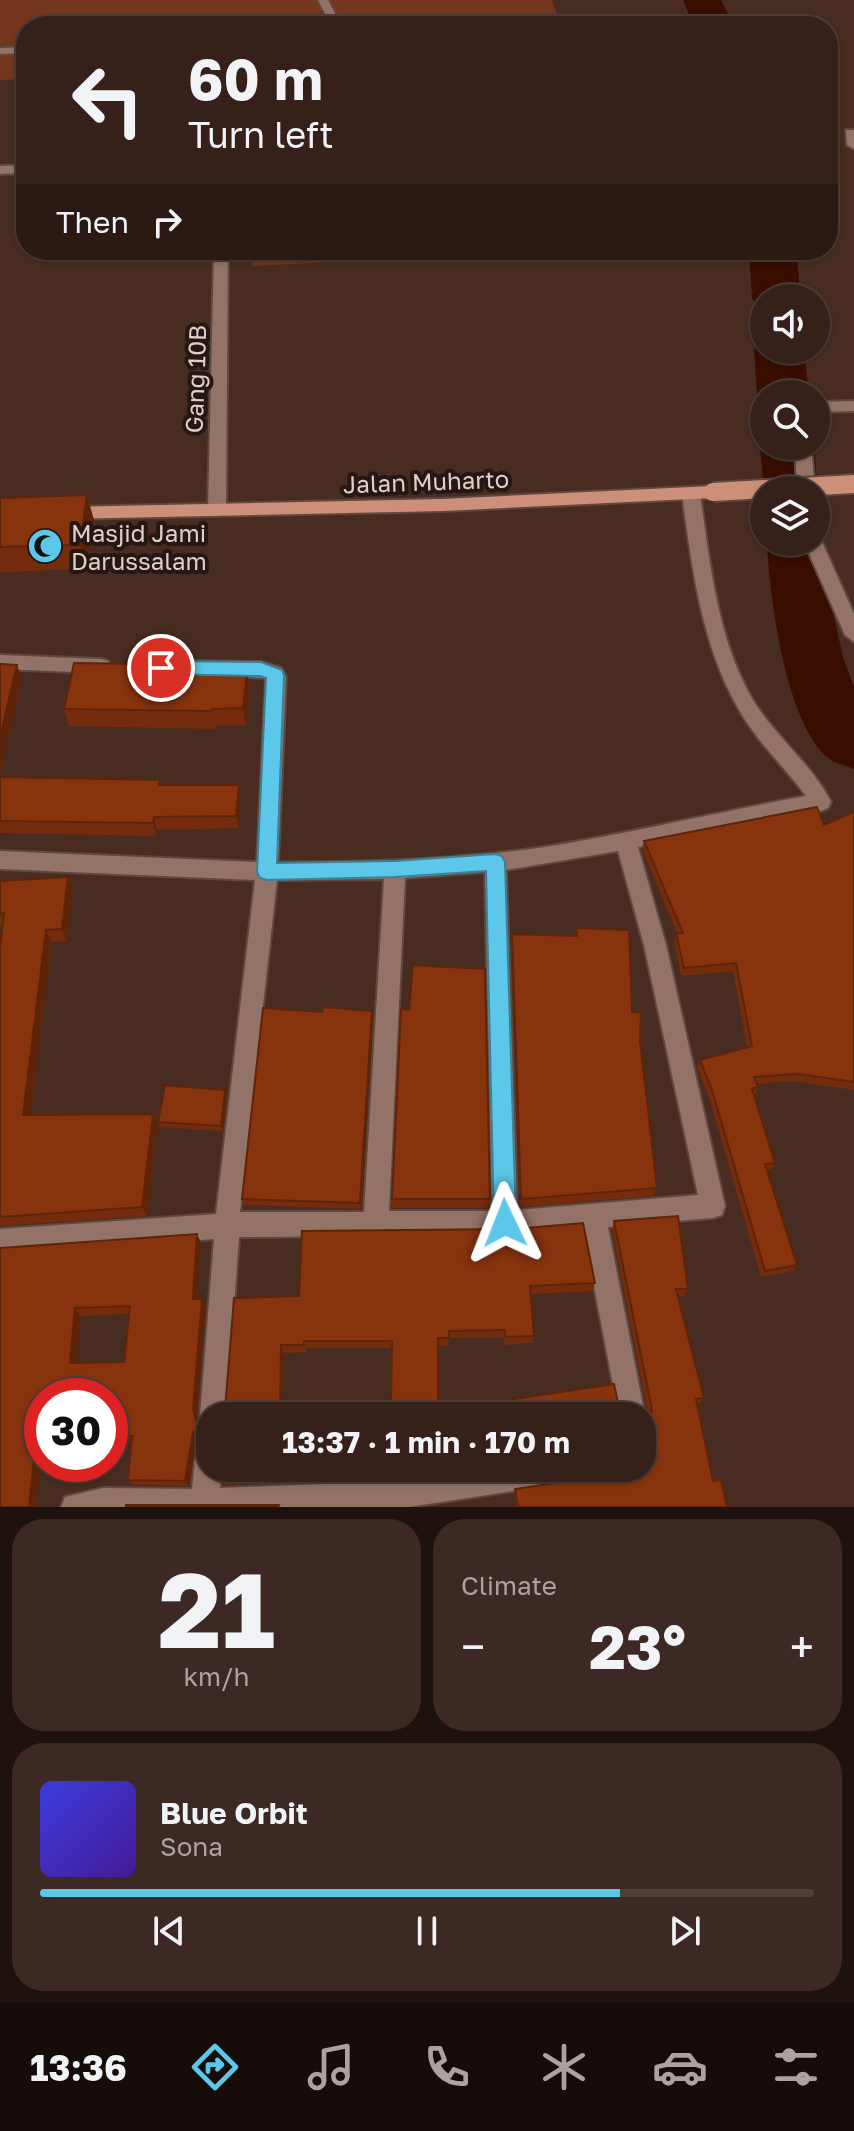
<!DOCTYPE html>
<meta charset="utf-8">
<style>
:root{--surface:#36211a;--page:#3d2923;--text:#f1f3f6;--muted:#aaa3a2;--line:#503e39;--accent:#5cc7e8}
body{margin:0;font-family:"Golos Text",sans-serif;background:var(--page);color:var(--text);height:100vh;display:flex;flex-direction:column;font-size:30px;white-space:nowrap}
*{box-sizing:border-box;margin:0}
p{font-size:26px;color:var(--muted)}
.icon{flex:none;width:44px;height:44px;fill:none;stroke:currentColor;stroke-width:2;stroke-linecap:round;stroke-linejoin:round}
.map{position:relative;height:1507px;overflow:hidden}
.sheet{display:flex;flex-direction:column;gap:12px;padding:12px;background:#1e120e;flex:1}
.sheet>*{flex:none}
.hud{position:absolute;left:16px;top:16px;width:822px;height:244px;border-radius:32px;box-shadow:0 2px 6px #0004,0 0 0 2px var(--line);background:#36211a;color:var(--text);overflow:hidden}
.controls{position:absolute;left:750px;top:284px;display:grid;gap:16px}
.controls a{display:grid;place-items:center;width:80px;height:80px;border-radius:50%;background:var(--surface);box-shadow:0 2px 6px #0004,0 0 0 2px var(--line);font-size:40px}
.speed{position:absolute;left:24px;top:1378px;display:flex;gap:16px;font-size:40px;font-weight:700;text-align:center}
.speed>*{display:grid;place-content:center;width:104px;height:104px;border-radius:50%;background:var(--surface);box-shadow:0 2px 6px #0004,0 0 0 2px var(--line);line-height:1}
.speed .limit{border:12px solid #d22;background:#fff;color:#111}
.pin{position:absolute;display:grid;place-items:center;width:68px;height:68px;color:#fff;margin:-34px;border:4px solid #fff;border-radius:50%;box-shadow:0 2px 8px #0007}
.me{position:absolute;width:88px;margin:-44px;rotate:358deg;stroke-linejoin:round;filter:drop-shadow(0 0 6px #0008)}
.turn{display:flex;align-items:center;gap:28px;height:168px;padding:0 40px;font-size:36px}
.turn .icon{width:104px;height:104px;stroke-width:2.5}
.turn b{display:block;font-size:56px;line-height:68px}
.then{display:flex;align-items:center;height:76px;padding:0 40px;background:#0003;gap:16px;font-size:30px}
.big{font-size:60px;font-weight:700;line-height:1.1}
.sheet .card{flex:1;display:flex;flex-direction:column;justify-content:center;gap:12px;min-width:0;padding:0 28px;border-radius:32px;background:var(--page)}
.sheet .dial{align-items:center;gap:0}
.dial b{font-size:104px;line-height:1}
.song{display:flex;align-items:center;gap:24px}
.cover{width:96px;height:96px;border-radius:12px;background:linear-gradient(135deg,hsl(240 70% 55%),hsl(260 70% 35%))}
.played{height:8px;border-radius:4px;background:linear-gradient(90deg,var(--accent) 75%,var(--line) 75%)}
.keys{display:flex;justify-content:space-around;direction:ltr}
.heat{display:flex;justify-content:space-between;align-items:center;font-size:44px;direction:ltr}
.sheet .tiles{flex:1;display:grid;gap:12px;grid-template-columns:1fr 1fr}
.card:last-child{grid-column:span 2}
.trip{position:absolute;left:196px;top:1402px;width:460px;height:80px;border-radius:32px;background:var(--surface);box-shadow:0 2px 6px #0004,0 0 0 2px var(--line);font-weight:700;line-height:80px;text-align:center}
.tab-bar{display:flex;height:128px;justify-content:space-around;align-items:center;background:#160d0a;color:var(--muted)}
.tab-bar .icon{width:56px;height:56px}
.tab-bar .active{color:var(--accent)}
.tab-bar b{font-size:36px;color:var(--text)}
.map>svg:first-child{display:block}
.green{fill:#74361e}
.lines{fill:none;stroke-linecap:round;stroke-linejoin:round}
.river{fill:#390d00;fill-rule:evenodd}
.lane-casing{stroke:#5f4840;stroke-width:4}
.street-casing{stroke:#5f4840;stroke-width:4}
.primary-casing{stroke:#5f4840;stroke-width:4}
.lane{fill:#937368;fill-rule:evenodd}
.street{fill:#937368;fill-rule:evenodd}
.primary{fill:#cd8f78;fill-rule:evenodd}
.primary-bridge-casing{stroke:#5f4840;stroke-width:22;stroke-linecap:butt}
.primary-bridge{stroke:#cd8f78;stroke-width:18}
.wall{fill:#742c0c;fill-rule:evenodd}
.shaded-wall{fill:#5e240a}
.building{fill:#87330e;stroke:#5e240a;stroke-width:2;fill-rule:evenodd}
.route{fill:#5cc7e8;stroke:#3c8197;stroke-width:2}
.labels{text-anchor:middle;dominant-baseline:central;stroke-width:8;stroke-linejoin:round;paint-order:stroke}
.street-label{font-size:24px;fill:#e0cec7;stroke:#251814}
.poi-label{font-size:24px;fill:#e0cec7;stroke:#251814;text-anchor:start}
</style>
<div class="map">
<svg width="854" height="1507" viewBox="0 0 854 1507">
<rect width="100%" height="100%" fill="#482c22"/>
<path class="green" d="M 0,0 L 552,0 L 561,26 L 26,26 L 26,79 L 0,80 Z
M 248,250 L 551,250 L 253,266 Z"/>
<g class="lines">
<path class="river" d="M 683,0 L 721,0 L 734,26 L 694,26 Z
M 749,250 L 797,250 L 800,298 L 764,298 L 764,310 L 759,309 L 752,298 Z
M 764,338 L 764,350 L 804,350 L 809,394 L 764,394 L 764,405 L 757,394 L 754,350 Z
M 764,440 L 764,446 L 814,446 L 818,490 L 816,493 L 816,490 L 764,490 L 764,493 L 760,446 Z
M 816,529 L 823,542 L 827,585 L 843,657 L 854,687 L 854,769 C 847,766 837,764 831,760 C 786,729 769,594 767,542 L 816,542 Z"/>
<g class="lane-casing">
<path id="lane" d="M 318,0 L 328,0 L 339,21 L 336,26 L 326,26 L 329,21 Z
M 26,47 L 26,53 L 0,54 L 0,48 Z
M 347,250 L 341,255 L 335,251 L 335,250 Z"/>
</g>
<g class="street-casing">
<path id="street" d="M 846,130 L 854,130 L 854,149 L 847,145 Z
M 26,165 L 26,173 L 0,174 L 0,166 Z
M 214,250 L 228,250 L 226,510 L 217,516 L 208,510 Z
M 854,401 L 854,411 L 816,412 L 816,402 Z
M 795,446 L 811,446 L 815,490 L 797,490 Z
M 691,488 L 700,494 C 710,563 717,639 753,700 C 775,737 812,764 831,802 L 828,808 L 821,811 L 638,847 L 666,945 L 725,1206 L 722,1215 L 713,1218 L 608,1227 L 645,1416 L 642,1424 L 642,1416 L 619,1416 L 583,1229 L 513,1235 L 239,1237 L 226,1416 L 210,1416 L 210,1428 L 203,1426 L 200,1416 L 214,1239 L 0,1255 L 0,1229 L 216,1214 L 255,880 L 0,869 L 0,851 L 257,862 L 266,678 L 193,675 L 186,673 L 183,668 L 186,663 L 193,661 L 261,662 L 281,668 L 286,677 L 278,862 C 365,863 452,860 538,848 C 628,834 716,812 806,796 C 784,766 756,741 738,708 C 701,643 692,567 682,494 ZM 618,851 L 644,945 L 698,1195 L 517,1210 L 506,870 ZM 485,872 L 492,1211 L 389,1211 L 405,878 ZM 384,879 L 364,1212 L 240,1212 L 277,880 Z
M 816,536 L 822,542 L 854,614 L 854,642 L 845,635 L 804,542 L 816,542 Z
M 0,655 L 101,659 L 108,661 L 111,666 L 108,671 L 101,673 L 0,669 Z
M 210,1435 L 210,1468 L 222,1468 L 220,1488 L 397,1481 L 482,1468 L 585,1468 L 581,1478 L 571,1482 L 409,1507 L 61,1507 L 65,1497 L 103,1488 L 192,1489 L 196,1449 L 200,1439 Z"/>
</g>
<g class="primary-casing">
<path id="primary" d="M 713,486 L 722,492 L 713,498 L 443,511 L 64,519 L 55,513 L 64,507 L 443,499 Z"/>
</g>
<use href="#lane" class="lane"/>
<use href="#street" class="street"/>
<use href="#primary" class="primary"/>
<g class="primary-bridge-casing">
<path id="primary-bridge" d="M 713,492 L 854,484"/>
</g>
<use href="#primary-bridge" class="primary-bridge"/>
</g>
<path class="wall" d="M 0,498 L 94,520 L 87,569 L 0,572 Z
M 218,665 L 219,671 L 247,671 L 250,689 L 246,725 L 215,726 L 215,729 L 69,726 L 64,709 Z
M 0,777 L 160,780 L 161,785 L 239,785 L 241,799 L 238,828 L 157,830 L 156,836 L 0,833 Z
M 854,812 L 854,1090 L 794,1081 L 757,1084 L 758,1087 L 755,1094 L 753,1094 L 775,1163 L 771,1169 L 767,1170 L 797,1265 L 793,1271 L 761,1277 L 709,1097 L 697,1068 L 700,1060 L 747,1047 L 733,971 L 681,976 L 674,941 L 677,933 L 642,849 L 644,841 L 824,825 Z
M 0,881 L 73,890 L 67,941 L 52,942 L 31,1115 L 158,1124 L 147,1216 L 0,1226 L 0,948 L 3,926 L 0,926 Z
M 577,928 L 632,1012 L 640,1040 L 657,1188 L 654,1196 L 520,1207 L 511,943 L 512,934 L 576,936 Z
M 409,1010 L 490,1199 L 489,1208 L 392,1208 L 392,1199 Z
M 373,1018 L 361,1209 L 244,1205 L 242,1199 Z
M 225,1090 L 227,1095 L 223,1131 L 160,1127 L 158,1122 Z
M 678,1216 L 688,1289 L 684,1296 L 678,1296 L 704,1398 L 700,1404 L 697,1404 L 713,1481 L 721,1480 L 727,1507 L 516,1507 L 514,1494 L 515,1489 L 575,1480 L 584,1476 L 588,1469 L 587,1468 L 642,1468 L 642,1416 L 515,1416 L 513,1405 L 514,1399 L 614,1384 L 620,1412 L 642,1413 L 643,1420 L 647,1420 L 648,1415 L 612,1230 L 614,1221 Z
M 583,1223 L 595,1283 L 592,1291 L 531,1294 L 534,1336 L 532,1343 L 504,1345 L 504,1338 L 449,1338 L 448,1346 L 438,1346 L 438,1411 L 392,1411 L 392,1348 L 306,1348 L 306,1352 L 283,1353 L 282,1416 L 210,1416 L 210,1461 L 208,1434 L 197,1438 L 189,1486 L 134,1485 L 128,1480 L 132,1442 L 110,1443 L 110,1396 L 42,1396 L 42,1456 L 36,1507 L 0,1507 L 0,1248 L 197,1234 L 201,1243 L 197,1299 L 202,1299 L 206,1306 L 197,1416 L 199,1422 L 205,1425 L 209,1422 L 209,1413 L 225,1410 L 234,1298 L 299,1296 L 302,1231 L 514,1229 ZM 129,1314 L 124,1362 L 76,1363 L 81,1316 Z
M 220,1468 L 282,1468 L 282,1483 L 223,1485 L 220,1480 Z"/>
<path class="shaded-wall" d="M 87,495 L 94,520 L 87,569 L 80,545 Z
M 17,665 L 22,679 L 0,775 L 0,737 Z
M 247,671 L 250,689 L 246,725 L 243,708 Z
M 239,785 L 241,799 L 238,828 L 236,816 Z
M 154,817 L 157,830 L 156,836 L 153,823 Z
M 68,877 L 73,890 L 67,941 L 62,929 Z
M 46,930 L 52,942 L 30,1125 L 23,1115 Z
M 372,1011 L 373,1018 L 361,1209 L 360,1203 Z
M 225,1090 L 227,1095 L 223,1131 L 221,1126 Z
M 153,1114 L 158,1124 L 147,1216 L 142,1207 Z
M 197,1234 L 201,1243 L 197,1307 L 193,1299 Z
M 202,1299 L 206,1306 L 197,1416 L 200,1427 L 196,1421 L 193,1409 Z
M 75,1308 L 81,1316 L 76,1370 L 70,1363 Z
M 281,1345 L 283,1353 L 282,1416 L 280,1416 Z
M 208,1426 L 210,1433 L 197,1438 L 189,1486 L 185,1481 L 193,1432 Z
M 36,1439 L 42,1444 L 42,1456 L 36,1507 L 29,1507 Z
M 279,1468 L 282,1468 L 282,1483 L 279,1477 Z"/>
<path class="building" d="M 87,495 L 80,545 L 0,547 L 0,498 Z
M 74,663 L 218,665 L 217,671 L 247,671 L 243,708 L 212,709 L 211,711 L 64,709 Z
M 0,664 L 17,665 L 0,737 Z
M 0,777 L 160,780 L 159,785 L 239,785 L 236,816 L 154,817 L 153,823 L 0,821 Z
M 817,807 L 824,825 L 854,812 L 854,1082 L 798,1074 L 754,1077 L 758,1087 L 752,1089 L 775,1163 L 765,1164 L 797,1265 L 765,1271 L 712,1090 L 700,1060 L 752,1046 L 736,963 L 684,968 L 676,933 L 683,933 L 644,841 Z
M 68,877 L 62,929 L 46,930 L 23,1115 L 153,1114 L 142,1207 L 0,1217 L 0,948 L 4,913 L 0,914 L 0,881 Z
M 577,928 L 629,930 L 632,1012 L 641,1013 L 640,1040 L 657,1188 L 521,1199 L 512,934 L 577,936 Z
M 413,965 L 485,969 L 490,1199 L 392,1199 L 401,1009 L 409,1010 Z
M 323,1007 L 372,1011 L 360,1203 L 242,1199 L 263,1008 L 322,1012 Z
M 165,1085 L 225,1090 L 221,1126 L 158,1122 Z
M 678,1216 L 688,1289 L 676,1289 L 704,1398 L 696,1399 L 713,1481 L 721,1480 L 727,1507 L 518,1507 L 515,1489 L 575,1480 L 585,1476 L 589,1468 L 642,1468 L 642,1416 L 517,1416 L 514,1399 L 614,1384 L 620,1412 L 642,1413 L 643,1420 L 648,1419 L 652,1410 L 614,1221 Z
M 583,1223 L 595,1283 L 530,1286 L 534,1336 L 505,1337 L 505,1330 L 449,1331 L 449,1338 L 438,1338 L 438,1405 L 391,1405 L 392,1341 L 304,1341 L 304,1345 L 281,1345 L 280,1416 L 210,1416 L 210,1460 L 208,1426 L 193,1432 L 185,1481 L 128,1480 L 132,1436 L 110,1437 L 110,1396 L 42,1396 L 42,1439 L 36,1439 L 29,1507 L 0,1507 L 0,1248 L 197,1234 L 193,1299 L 202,1299 L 193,1409 L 196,1421 L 205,1425 L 209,1422 L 209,1413 L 225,1410 L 234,1298 L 299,1296 L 302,1231 L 514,1229 ZM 130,1306 L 124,1362 L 70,1363 L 75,1308 Z
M 220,1468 L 279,1468 L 279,1477 L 220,1480 Z
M 126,1505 L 279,1505 L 278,1507 L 126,1507 Z"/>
<path class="route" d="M 161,661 L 261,662 L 282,670 L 284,675 L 277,863 L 395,861 L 495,854 L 502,856 L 505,862 L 516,1223 L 513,1231 L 505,1235 L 497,1231 L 494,1223 L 486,871 L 395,877 L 267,880 L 260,878 L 257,872 L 266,678 L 260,676 L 161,674 L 152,668 Z"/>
<defs>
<g id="mosque-disc" transform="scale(1.8)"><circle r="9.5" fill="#5cc7e8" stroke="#251814"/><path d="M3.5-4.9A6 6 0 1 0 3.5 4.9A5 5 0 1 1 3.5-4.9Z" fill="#111"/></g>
</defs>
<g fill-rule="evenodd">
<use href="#mosque-disc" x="45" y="546"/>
</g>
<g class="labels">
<g class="street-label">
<text transform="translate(195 379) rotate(-88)">Gang 10B</text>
<text transform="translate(426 481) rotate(-2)">Jalan Muharto</text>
</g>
<g class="poi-label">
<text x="71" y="532">Masjid Jami<tspan x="71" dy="28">Darussalam</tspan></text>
</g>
</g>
</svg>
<div class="controls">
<a><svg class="icon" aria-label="sound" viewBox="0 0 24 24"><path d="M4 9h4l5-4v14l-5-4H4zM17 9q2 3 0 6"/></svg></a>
<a><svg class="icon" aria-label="search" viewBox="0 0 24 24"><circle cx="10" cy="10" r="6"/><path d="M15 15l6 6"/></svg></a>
<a><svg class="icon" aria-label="layers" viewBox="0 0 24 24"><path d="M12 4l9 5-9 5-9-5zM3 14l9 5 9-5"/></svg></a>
</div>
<div class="speed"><div class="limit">30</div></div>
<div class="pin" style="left:161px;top:668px;background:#d93025"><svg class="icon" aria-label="arrive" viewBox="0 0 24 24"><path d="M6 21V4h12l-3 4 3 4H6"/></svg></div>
<svg class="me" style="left:505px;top:1223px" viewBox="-20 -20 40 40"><path d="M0-17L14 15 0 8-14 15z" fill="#5cc7e8" stroke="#fff" stroke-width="4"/></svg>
<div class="trip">13:37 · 1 min · 170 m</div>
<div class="hud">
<div class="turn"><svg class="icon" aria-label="left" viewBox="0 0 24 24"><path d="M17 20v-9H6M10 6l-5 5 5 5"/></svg><div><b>60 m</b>Turn left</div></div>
<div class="then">Then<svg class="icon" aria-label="right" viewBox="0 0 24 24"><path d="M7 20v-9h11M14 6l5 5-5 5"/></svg></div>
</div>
</div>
<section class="sheet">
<div class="tiles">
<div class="card dial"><b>21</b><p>km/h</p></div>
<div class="card"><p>Climate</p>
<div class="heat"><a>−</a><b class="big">23°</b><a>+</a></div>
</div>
<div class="card">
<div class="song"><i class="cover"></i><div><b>Blue Orbit</b><p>Sona</p></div></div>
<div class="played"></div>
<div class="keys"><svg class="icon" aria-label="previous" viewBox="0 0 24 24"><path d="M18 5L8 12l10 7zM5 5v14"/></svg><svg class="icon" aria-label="pause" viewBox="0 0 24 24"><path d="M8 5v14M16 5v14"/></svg><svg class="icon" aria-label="next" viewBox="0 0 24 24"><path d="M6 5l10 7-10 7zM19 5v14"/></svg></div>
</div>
</div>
</section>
<nav class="tab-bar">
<b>13:36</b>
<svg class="icon active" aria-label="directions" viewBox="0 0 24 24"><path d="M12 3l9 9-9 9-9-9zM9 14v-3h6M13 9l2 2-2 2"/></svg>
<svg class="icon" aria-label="music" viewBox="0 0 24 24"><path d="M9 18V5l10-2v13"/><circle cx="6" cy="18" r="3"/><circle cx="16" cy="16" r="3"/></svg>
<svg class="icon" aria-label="phone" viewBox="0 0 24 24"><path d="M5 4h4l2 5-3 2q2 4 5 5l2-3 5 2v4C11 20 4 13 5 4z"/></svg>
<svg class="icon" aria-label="climate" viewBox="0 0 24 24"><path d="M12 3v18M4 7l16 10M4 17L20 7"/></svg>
<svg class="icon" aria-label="car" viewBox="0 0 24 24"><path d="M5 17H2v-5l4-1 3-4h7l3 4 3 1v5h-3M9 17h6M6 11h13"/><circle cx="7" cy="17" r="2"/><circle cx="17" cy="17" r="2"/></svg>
<svg class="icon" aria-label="filters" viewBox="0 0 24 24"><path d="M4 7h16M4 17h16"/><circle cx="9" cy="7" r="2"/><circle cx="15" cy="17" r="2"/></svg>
</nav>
